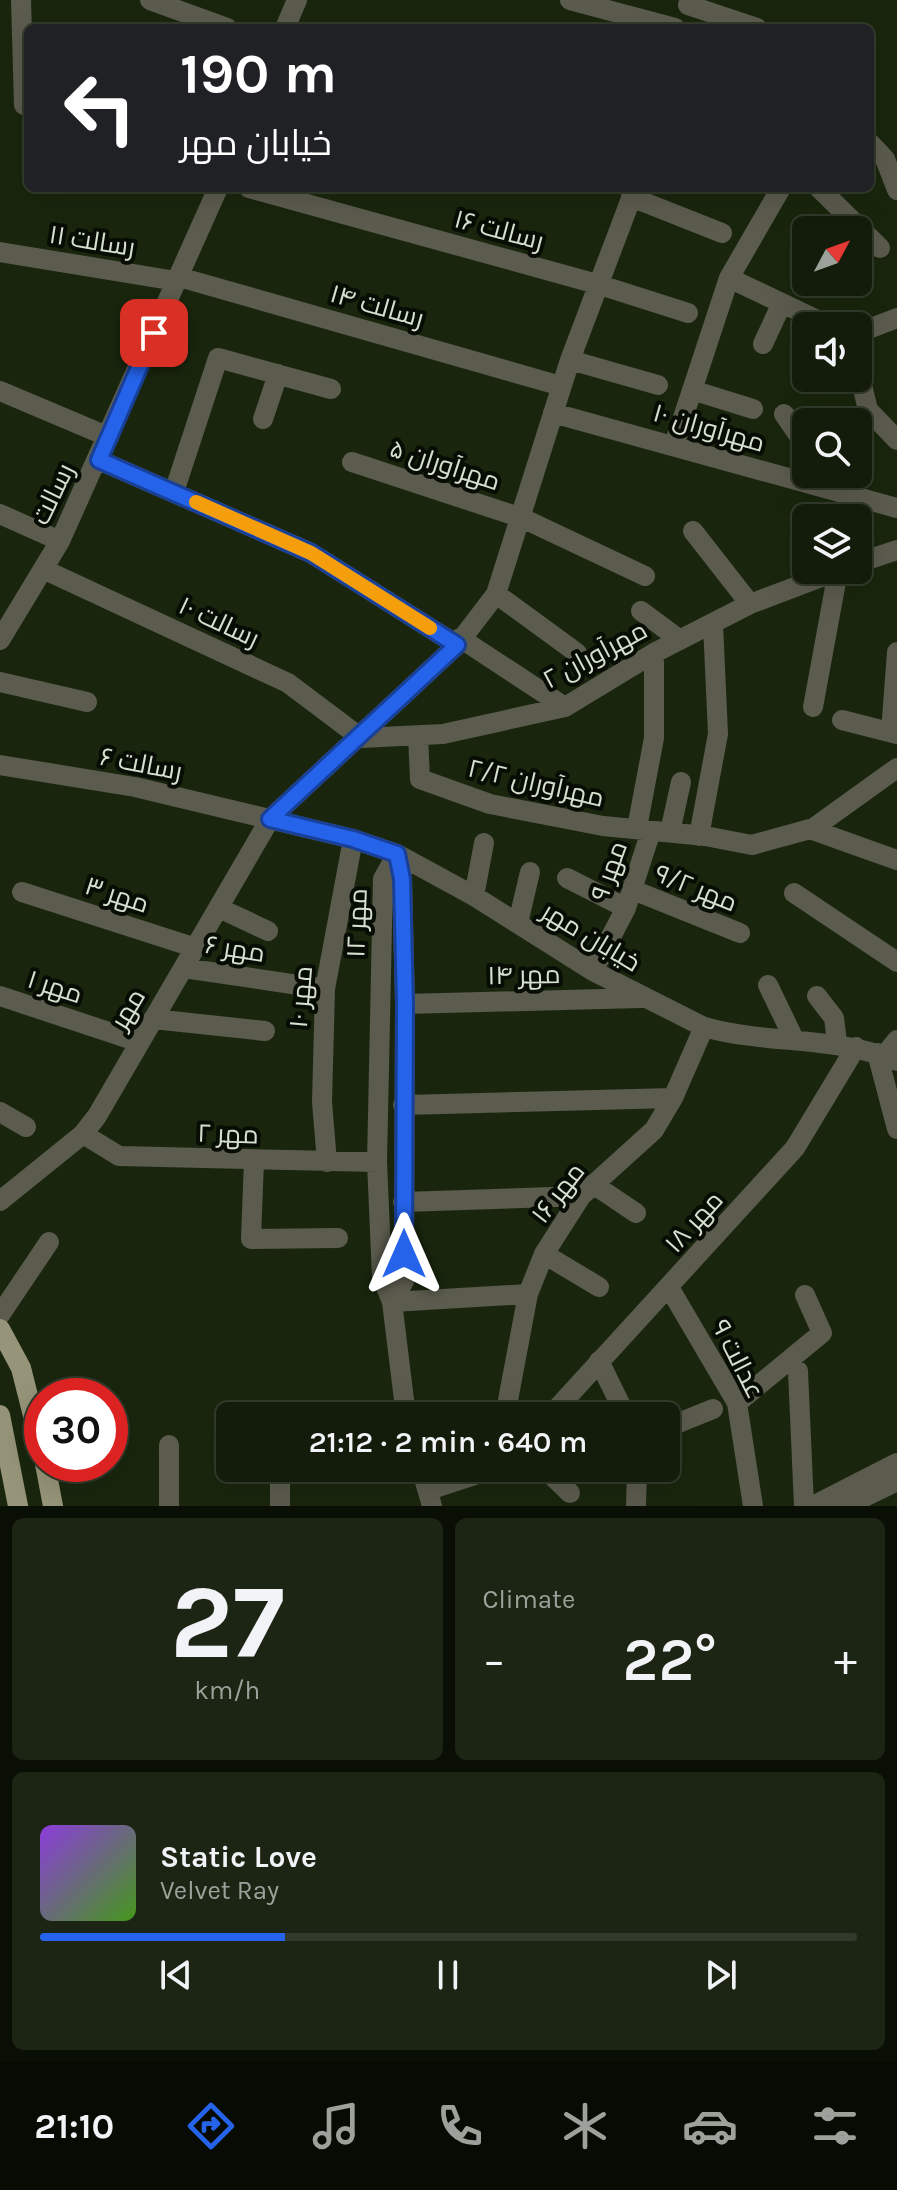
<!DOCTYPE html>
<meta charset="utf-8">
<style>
:root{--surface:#131c0a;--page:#1c2513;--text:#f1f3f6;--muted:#9da19c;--line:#323a2b;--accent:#2563eb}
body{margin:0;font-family:Karla,Cairo,sans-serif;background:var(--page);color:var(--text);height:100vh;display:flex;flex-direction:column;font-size:30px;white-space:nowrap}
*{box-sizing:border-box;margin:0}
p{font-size:26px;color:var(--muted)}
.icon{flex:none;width:44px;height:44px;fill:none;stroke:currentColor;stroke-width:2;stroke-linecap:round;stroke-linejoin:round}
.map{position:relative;height:1506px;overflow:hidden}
.drawer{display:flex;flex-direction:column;gap:12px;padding:12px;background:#0a0f06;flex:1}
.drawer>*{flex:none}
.guide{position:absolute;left:24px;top:24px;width:850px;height:168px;border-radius:12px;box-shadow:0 8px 32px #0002,0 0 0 2px var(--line);background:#202124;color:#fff;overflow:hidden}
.needle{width:52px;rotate:49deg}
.tools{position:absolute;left:792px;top:216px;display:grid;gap:16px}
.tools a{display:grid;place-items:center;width:80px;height:80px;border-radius:12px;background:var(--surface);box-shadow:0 8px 32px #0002,0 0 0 2px var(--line);font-size:40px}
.speed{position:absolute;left:24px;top:1378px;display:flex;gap:16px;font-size:40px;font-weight:700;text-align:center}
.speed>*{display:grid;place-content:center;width:104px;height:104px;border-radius:50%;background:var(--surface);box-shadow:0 8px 32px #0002,0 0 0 2px var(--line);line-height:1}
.speed .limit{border:12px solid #d22;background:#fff;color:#111}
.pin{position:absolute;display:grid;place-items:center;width:68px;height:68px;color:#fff;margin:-34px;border-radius:16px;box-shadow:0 4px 12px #0006}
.me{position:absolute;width:88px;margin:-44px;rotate:0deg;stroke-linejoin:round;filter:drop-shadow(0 0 6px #0008)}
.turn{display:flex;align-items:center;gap:28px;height:168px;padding:0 24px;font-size:36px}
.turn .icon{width:104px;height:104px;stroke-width:2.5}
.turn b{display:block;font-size:56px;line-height:68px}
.big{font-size:60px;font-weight:600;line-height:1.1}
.drawer .tile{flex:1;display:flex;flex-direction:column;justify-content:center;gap:12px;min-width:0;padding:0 28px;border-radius:12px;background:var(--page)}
.drawer .dial{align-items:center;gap:0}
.dial b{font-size:104px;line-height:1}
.song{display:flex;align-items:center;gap:24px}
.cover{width:96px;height:96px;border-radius:12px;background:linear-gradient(135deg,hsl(270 70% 55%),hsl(100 70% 35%))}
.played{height:8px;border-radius:4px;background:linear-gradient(90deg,var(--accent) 30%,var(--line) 30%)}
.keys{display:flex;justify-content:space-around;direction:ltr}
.heat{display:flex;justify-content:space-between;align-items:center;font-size:44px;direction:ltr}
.drawer .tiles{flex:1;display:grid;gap:12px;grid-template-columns:1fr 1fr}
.tile:last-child{grid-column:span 2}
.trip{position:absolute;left:216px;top:1402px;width:464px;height:80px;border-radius:12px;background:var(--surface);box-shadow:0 8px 32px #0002,0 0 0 2px var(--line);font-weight:600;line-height:80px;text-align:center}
.tabs{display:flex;height:128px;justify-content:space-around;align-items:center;background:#080b04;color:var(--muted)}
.tabs .icon{width:56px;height:56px}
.tabs .current{color:var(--accent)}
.tabs b{font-size:36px;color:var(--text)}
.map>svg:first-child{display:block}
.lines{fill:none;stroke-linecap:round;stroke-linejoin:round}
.minor{stroke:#5b5b4e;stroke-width:20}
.major{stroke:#969579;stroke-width:20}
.route-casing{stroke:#184099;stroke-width:20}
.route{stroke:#2563eb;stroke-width:14}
.slow{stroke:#f59e0b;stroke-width:14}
.labels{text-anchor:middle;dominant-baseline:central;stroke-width:8;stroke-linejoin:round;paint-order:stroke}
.street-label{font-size:26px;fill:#d7e0d0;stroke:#070d04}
</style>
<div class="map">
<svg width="897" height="1506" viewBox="0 0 897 1506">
<rect width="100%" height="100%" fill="#19260d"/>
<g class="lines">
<path class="minor" d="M 21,0 L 24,105 L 28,106
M 150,0 L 227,28
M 570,0 L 675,28
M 688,5 L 757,28
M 285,28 L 297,0
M 870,143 L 885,159 L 897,190
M 249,188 L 597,284 L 688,313
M 819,188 L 880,248
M 631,197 L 722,233
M 0,252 L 176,281
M 179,277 L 561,386
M 729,278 L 830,326
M 858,333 L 897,318
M 763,344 L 782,303
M 570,360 L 658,385
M 858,368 L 868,410 L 897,440
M 692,390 L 753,409
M 0,391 L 109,437
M 553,413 L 897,508
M 784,414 L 806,446
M 263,419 L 278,374
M 674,445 L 729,278 L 781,188
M 99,460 L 311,553 L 457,645
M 352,462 L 522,518 L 645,576
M 174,492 L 218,358 L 331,389
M 0,514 L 60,541
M 693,531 L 750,604
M 858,563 L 897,550
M 45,570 L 288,683 L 361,738 L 443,734 L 565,707 L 654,653 L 750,604 L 840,570
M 496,594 L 577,653
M 641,611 L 680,640
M 460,638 L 565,707
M 0,640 L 60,541 L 218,188
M 0,682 L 87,702
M 813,707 L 838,571
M 842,720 L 897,734
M 891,732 L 897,652
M 418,736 L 420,779 L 490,804 L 603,826 L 705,836 L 752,845 L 810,829 L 897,860
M 0,765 L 135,787 L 353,839 L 397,854 L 474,896 L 593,971 L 704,1027 C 769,1045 832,1035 897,1061
M 637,828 L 654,738 L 654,653
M 812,829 L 897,768
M 670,832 L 681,782
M 699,836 L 718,734 L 713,624
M 397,854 L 383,879 L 377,1162 L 382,1277 L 392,1302 L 406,1416
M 567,878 L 626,908
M 633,890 L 740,933
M 22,892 L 196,948
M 794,893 L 897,962
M 474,896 L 484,843
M 219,908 L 268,931
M 518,923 L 530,872
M 184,968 L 325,989
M 593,971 L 626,908 L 651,831
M 768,985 L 793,1037
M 0,996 L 139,1042
M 817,996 L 834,1018 L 837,1042
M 405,1004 L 641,998
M 153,1019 L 265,1031
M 877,1053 L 897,1129
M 884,1056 L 897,1040
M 403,1105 L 673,1098
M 0,1112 L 26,1127
M 83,1134 L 119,1156 L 377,1162
M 254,1160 L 251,1239 L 338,1238
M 327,1162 L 322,1102 L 325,989 L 353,839
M 593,1184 L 636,1213
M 0,1201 L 83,1134 L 97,1116 L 270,819 L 457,645 L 496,594 L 570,360 L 635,188
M 403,1202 L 581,1196
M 544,1254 L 599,1287
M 670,1289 L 737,1403 L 753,1506
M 392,1302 L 404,1281 L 405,1004 L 402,879 L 397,854
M 392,1302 L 528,1294
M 0,1315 L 49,1242
M 599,1361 L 626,1416
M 798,1371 L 804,1506
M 737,1403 L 822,1333 L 805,1295
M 505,1416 L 528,1294 L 544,1254 L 581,1196 L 654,1130 L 673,1098 L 704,1027
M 550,1416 L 795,1148 L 856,1047
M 666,1428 L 713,1409
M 169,1445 L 169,1506
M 280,1468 L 280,1506
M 421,1468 L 432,1506
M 544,1468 L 570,1493
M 429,1490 L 496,1468
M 636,1506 L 637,1468
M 813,1506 L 897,1463
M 846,1506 L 897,1481"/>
<path class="major" d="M 0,1329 L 21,1368 L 42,1451
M 0,1415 L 18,1506
M 45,1464 L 53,1506"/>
</g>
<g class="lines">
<g class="route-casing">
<path id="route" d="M 154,333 L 99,460 L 311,553 L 457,645 L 270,819 L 353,839 L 397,854 L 402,879 L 405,1004 L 404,1254"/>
</g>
<use href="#route" class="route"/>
<path class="slow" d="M 196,502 L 311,553 L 430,628"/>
</g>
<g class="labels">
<g class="street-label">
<text transform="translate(499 230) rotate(15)">رسالت ۱۶</text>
<text transform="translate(92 241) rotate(9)">رسالت ۱۱</text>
<text transform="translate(377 306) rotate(16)">رسالت ۱۴</text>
<text transform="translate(709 428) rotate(16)">مهرآوران ۱۰</text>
<text transform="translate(445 465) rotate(18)">مهرآوران ۵</text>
<text transform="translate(53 494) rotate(-64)">رسالت</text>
<text transform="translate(219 622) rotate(25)">رسالت ۱۰</text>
<text transform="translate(595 655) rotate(-28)">مهرآوران ۲</text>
<text transform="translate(141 764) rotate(11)">رسالت ۶</text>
<text transform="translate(536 783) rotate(13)">مهرآوران ۲/۲</text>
<text transform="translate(609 871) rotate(-70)">مهر ۹</text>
<text transform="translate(696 888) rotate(22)">مهر ۹/۲</text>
<text transform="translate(117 895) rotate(18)">مهر ۳</text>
<text transform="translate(357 923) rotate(-88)">مهر ۱۲</text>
<text transform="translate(591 937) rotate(31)">خیابان مهر</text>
<text transform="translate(235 949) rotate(9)">مهر ۶</text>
<text transform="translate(524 975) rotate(-1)">مهر ۱۴</text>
<text transform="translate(55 987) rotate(18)">مهر ۱</text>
<text transform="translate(301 997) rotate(-85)">مهر ۱۰</text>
<text transform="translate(128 1009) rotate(-59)">مهر</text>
<text transform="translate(228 1134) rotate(2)">مهر ۲</text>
<text transform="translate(558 1193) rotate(-52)">مهر ۱۶</text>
<text transform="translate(694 1222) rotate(-48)">مهر ۱۸</text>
<text transform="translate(738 1359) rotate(63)">عدالت ۹</text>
</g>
</g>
</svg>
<div class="tools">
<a><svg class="needle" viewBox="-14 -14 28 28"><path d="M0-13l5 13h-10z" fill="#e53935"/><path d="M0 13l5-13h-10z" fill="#9da19c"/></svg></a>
<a><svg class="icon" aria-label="sound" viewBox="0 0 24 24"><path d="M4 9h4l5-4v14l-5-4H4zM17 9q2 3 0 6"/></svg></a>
<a><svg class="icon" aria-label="search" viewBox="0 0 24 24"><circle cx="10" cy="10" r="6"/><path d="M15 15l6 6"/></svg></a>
<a><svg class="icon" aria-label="layers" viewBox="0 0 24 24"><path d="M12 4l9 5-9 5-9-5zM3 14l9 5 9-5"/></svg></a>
</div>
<div class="speed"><div class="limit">30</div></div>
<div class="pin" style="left:154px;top:333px;background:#d93025"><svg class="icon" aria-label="arrive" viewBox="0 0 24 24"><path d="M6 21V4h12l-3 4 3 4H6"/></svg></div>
<svg class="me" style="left:404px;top:1254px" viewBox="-20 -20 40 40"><path d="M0-17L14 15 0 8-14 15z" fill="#2563eb" stroke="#fff" stroke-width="4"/></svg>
<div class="trip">21:12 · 2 min · 640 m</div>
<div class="guide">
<div class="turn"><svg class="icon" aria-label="left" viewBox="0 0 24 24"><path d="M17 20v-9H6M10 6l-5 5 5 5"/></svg><div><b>190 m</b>خیابان مهر</div></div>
</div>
</div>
<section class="drawer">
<div class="tiles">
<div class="tile dial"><b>27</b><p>km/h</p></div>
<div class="tile"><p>Climate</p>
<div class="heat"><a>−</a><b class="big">22°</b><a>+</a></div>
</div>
<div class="tile">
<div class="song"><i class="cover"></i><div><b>Static Love</b><p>Velvet Ray</p></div></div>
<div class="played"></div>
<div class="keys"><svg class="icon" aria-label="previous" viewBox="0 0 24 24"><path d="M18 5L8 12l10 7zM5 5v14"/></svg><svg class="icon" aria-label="pause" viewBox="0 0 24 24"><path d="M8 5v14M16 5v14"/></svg><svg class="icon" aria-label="next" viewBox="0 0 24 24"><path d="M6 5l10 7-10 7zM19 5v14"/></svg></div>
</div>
</div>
</section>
<nav class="tabs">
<b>21:10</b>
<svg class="icon current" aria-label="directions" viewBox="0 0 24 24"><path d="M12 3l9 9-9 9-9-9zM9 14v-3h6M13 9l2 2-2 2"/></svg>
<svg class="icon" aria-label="music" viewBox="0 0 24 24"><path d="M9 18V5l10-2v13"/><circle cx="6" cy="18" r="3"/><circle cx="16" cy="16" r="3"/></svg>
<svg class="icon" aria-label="phone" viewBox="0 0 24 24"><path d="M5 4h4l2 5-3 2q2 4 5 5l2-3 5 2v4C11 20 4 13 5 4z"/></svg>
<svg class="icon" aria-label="climate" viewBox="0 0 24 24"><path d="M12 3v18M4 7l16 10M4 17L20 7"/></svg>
<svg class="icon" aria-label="car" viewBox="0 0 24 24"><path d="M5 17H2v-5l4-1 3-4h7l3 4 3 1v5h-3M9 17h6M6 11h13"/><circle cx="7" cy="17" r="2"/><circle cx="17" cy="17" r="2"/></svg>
<svg class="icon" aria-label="filters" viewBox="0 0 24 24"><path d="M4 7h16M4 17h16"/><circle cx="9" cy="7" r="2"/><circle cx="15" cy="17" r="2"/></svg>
</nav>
